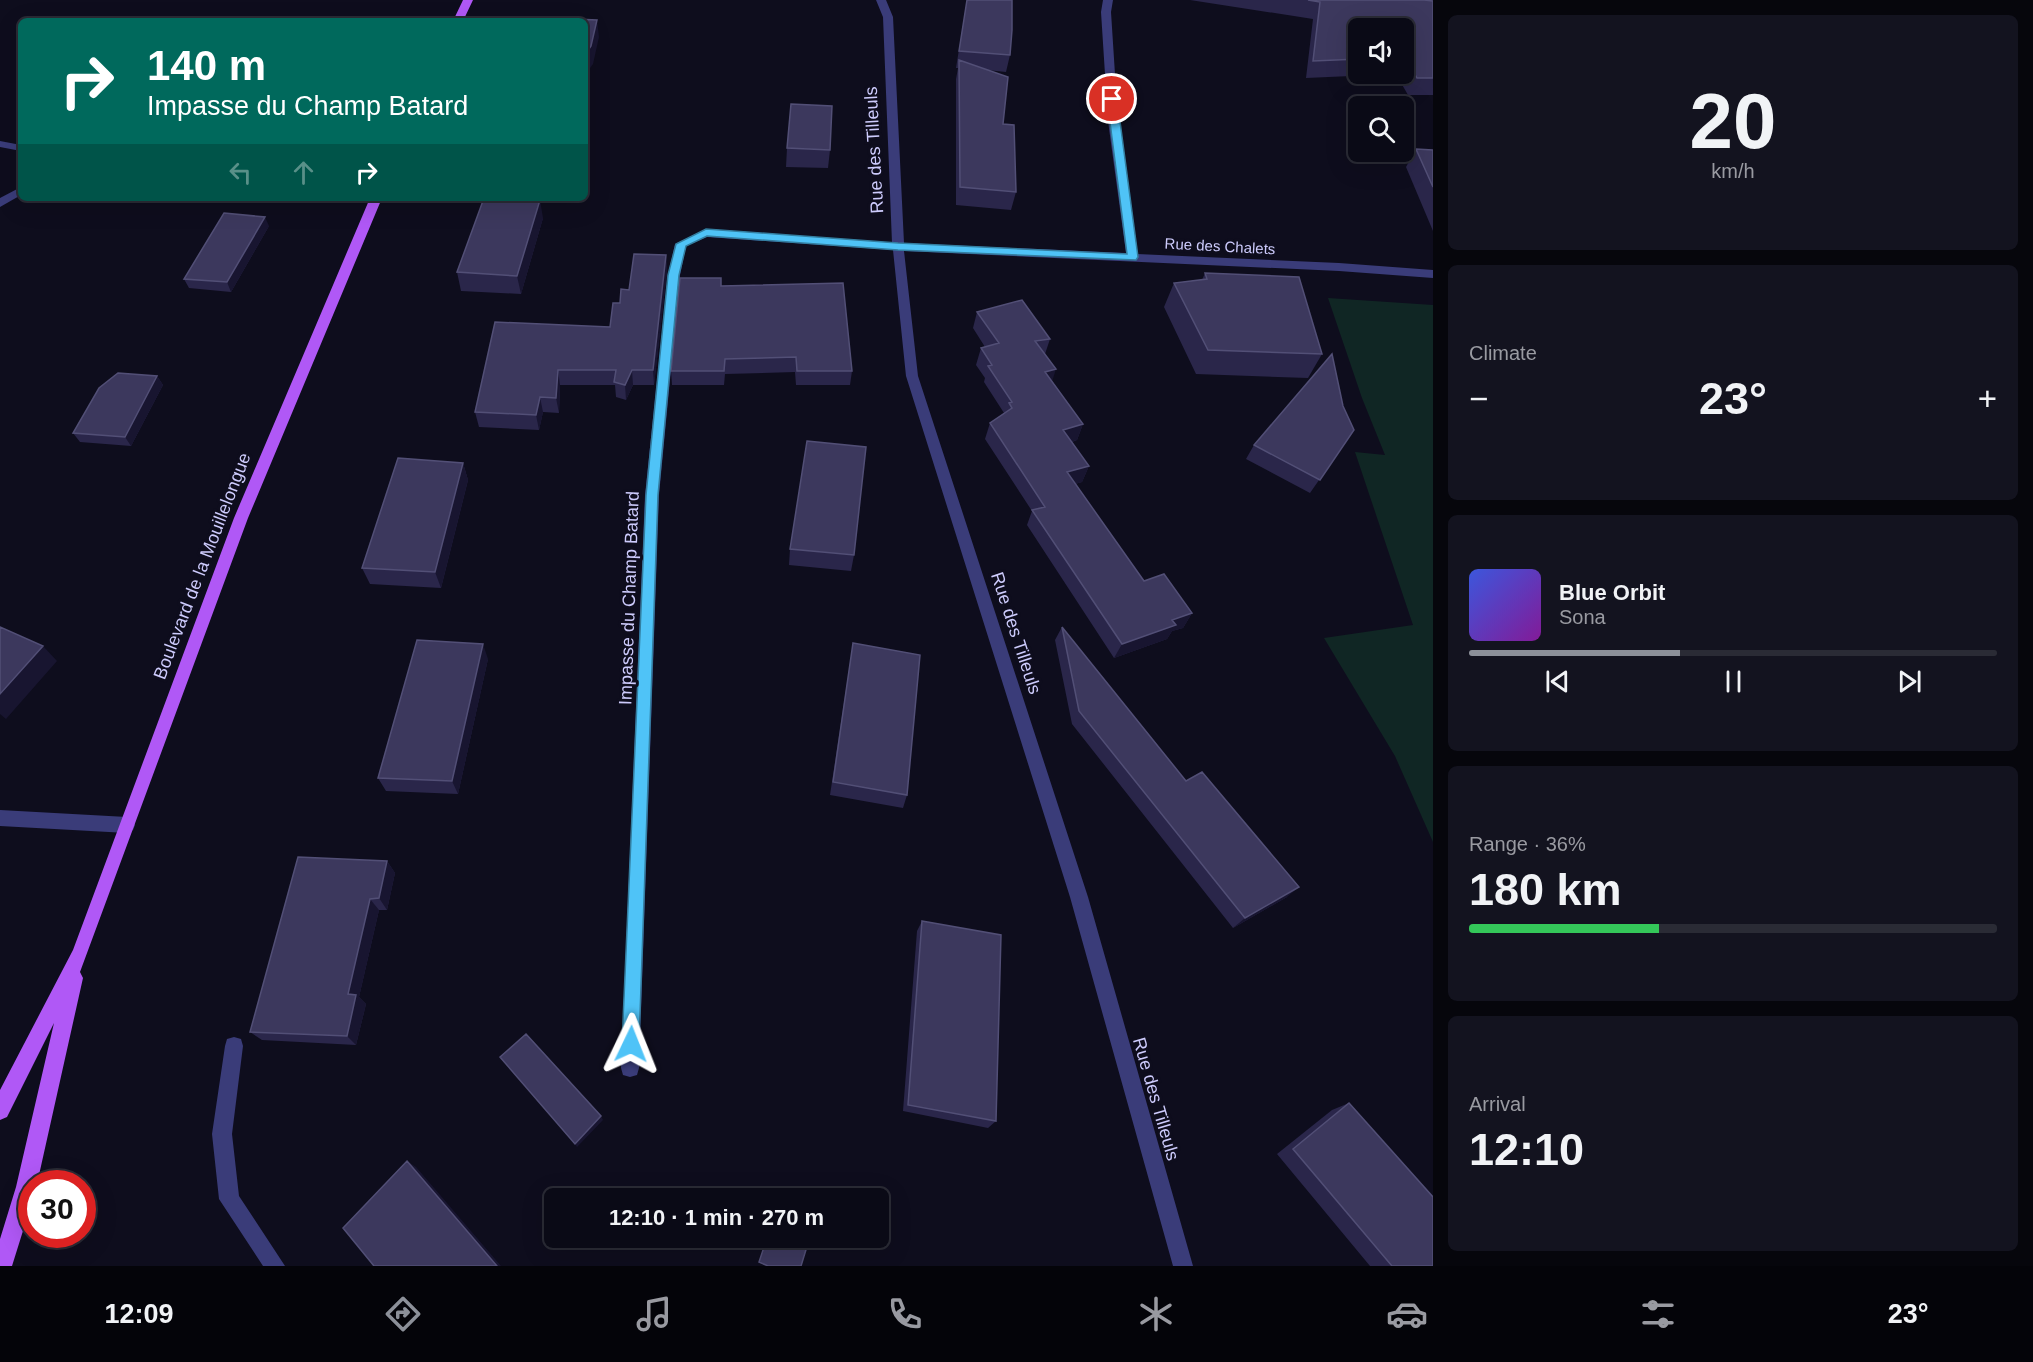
<!DOCTYPE html>
<meta charset="utf-8">
<style>
:root{--surface:#0a0a16;--page:#13131f;--text:#f1f3f6;--muted:#999aa1;--line:#2a2b35;--accent:#8c9099}
body{margin:0;font-family:Helvetica,sans-serif;background:var(--page);color:var(--text);height:100vh;display:flex;flex-direction:column;font-size:22px;white-space:nowrap}
*{box-sizing:border-box;margin:0}
p{font-size:20px;color:var(--muted)}
.icon{flex:none;width:33px;height:33px;fill:none;stroke:currentColor;stroke-width:2;stroke-linecap:round;stroke-linejoin:round}
.map{position:relative;flex:1;overflow:hidden}
.details{display:flex;flex-direction:column;gap:15px;padding:15px;background:#06060c;width:600px}
.details>*{flex:none}
.hud{position:absolute;left:18px;top:18px;width:570px;height:183px;border-radius:9px;box-shadow:0 6px 24px #0002,0 0 0 2px var(--line);background:#00695c;color:#fff;overflow:hidden}
.fabs{position:absolute;left:1348px;top:18px;display:grid;gap:12px}
.fabs a{display:grid;place-items:center;width:66px;height:66px;border-radius:9px;background:var(--surface);box-shadow:0 6px 24px #0002,0 0 0 2px var(--line);font-size:30px}
.speed{position:absolute;left:18px;top:1170px;display:flex;gap:12px;font-size:30px;font-weight:700;text-align:center}
.speed>*{display:grid;place-content:center;width:78px;height:78px;border-radius:50%;background:var(--surface);box-shadow:0 6px 24px #0002,0 0 0 2px var(--line);line-height:1}
.speed .limit{border:9px solid #d22;background:#fff;color:#111}
.pin{position:absolute;display:grid;place-items:center;width:51px;height:51px;color:#fff;margin:-26px;border:3px solid #fff;border-radius:50%;box-shadow:0 2px 6px #0007}
.me{position:absolute;width:66px;margin:-33px;rotate:2deg;stroke-linejoin:round;filter:drop-shadow(0 0 4px #0008)}
.turn{display:flex;align-items:center;gap:21px;height:126px;padding:0 30px;font-size:27px}
.turn .icon{width:78px;height:78px;stroke-width:2.5}
.turn b{display:block;font-size:42px;line-height:51px}
.lanes{display:flex;align-items:center;height:57px;padding:0 30px;background:#0003;justify-content:center;gap:30px;direction:ltr}
.lanes .off{opacity:.35}
.big{font-size:45px;font-weight:600;line-height:1.1}
.details .card{flex:1;display:flex;flex-direction:column;justify-content:center;gap:9px;min-width:0;padding:0 21px;border-radius:9px;background:var(--page)}
.details .dial{align-items:center;gap:0}
.dial b{font-size:78px;line-height:1}
.song{display:flex;align-items:center;gap:18px}
.cover{width:72px;height:72px;border-radius:9px;background:linear-gradient(135deg,hsl(230 70% 55%),hsl(290 70% 35%))}
.played{height:6px;border-radius:3px;background:linear-gradient(90deg,var(--accent) 40%,var(--line) 40%)}
.keys{display:flex;justify-content:space-around;direction:ltr}
.heat{display:flex;justify-content:space-between;align-items:center;font-size:33px;direction:ltr}
.charge{height:9px;border-radius:4px;background:linear-gradient(90deg,#34c759 36%,var(--line) 0)}
.trip{position:absolute;left:544px;top:1188px;width:345px;height:60px;border-radius:9px;background:var(--surface);box-shadow:0 6px 24px #0002,0 0 0 2px var(--line);font-weight:600;line-height:60px;text-align:center}
.menu{display:flex;height:96px;justify-content:space-around;align-items:center;background:#040409;color:var(--muted)}
.menu .icon{width:42px;height:42px}
.menu .on{color:var(--accent)}
.menu b{font-size:27px;color:var(--text)}
main{display:flex;flex:1;min-height:0}
.map>svg:first-child{display:block}
.green{fill:#102624}
.lines{fill:none;stroke-linecap:round;stroke-linejoin:round}
.minor{fill:#3a3c79;fill-rule:evenodd}
.major{fill:#b058f6;fill-rule:evenodd}
.wall{fill:#2a264a;fill-rule:evenodd}
.shaded-wall{fill:#181530}
.building{fill:#3c385d;stroke:#524f76;stroke-width:1.5}
.route{fill:#4fc3f7;stroke:#337fa1;stroke-width:1.5}
.labels{text-anchor:middle;dominant-baseline:central;stroke-width:6;stroke-linejoin:round;paint-order:stroke}
.far-street-label{font-size:15px;fill:#cdcbfc;stroke:#0e0d1d}
.street-label{font-size:18px;fill:#cdcbfc;stroke:#0e0d1d}
</style>
<main>
<div class="map">
<svg width="1433" height="1266" viewBox="0 0 1433 1266">
<rect width="100%" height="100%" fill="#0e0d1d"/>
<path class="green" d="M 1328,298 L 1433,305 L 1433,842 L 1395,756 L 1324,638 L 1413,625 L 1355,452 L 1385,455 L 1362,398 Z"/>
<g class="lines">
<path class="minor" d="M 876,0 L 886,0 L 893,17 L 904,243 L 1126,253 L 1108,121 L 1101,12 L 1103,0 L 1113,0 L 1111,12 L 1118,121 L 1137,254 L 1339,263 L 1433,270 L 1433,278 L 1339,271 L 904,251 L 918,376 L 1088,897 L 1193,1266 L 1173,1266 L 1070,897 L 906,376 L 893,250 L 707,237 L 686,246 L 680,275 L 659,495 L 639,1068 L 637,1075 L 630,1077 L 623,1075 L 621,1068 L 645,495 L 668,275 L 675,244 L 706,229 L 892,243 L 883,17 Z
M 0,141 L 21,145 L 21,151 L 0,147 Z
M 21,187 L 21,195 L 0,207 L 0,198 Z
M 0,810 L 127,817 L 133,820 L 135,825 L 133,830 L 127,833 L 0,826 Z
M 234,1037 L 241,1039 L 243,1046 L 232,1134 L 239,1196 L 285,1266 L 263,1266 L 219,1199 L 212,1134 L 225,1046 L 227,1039 Z"/>
<path class="major" d="M 463,0 L 473,0 L 463,21 L 453,21 Z
M 370,198 L 382,198 L 248,518 L 80,972 L 83,978 L 37,1184 L 32,1184 L 32,1202 L 12,1266 L 0,1266 L 0,1239 L 16,1187 L 54,1023 L 7,1117 L 0,1120 L 0,1090 L 73,950 L 234,518 Z"/>
</g>
<path class="wall" d="M 967,0 L 1012,0 L 1010,55 L 1006,72 L 987,70 L 1003,124 L 1016,192 L 1011,210 L 956,205 L 956,79 L 958,68 L 956,68 Z
M 1190,0 L 1433,0 L 1433,95 L 1408,95 L 1396,74 L 1306,78 L 1313,19 ZM 1359,28 L 1404,28 L 1404,74 L 1359,74 Z
M 787,148 L 830,150 L 828,168 L 786,167 Z
M 1416,149 L 1433,150 L 1433,231 L 1406,167 Z
M 543,218 L 521,294 L 461,291 L 457,272 Z
M 269,226 L 231,292 L 189,288 L 184,279 Z
M 666,255 L 667,271 L 654,385 L 633,385 L 626,400 L 616,397 L 615,385 L 560,385 L 559,413 L 543,412 L 539,430 L 479,427 L 475,412 L 610,327 L 620,303 L 629,290 Z
M 1205,273 L 1322,354 L 1308,378 L 1196,374 L 1164,307 L 1174,283 L 1202,280 Z
M 721,286 L 852,371 L 850,385 L 796,385 L 795,372 L 725,374 L 724,385 L 672,385 L 671,371 Z
M 977,312 L 1050,339 L 1045,354 L 1052,381 L 1083,424 L 1077,440 L 1072,442 L 1089,466 L 1082,482 L 1075,484 L 1144,581 L 1192,613 L 1183,628 L 1172,631 L 1167,639 L 1114,658 L 1027,525 L 1032,511 L 985,439 L 990,423 L 1004,413 L 984,382 L 985,378 L 976,365 L 981,348 L 985,347 L 973,328 Z
M 157,376 L 163,385 L 131,446 L 80,442 L 73,433 Z
M 1343,406 L 1354,430 L 1310,493 L 1246,459 L 1254,445 Z
M 463,463 L 468,480 L 441,588 L 370,584 L 362,568 Z
M 790,549 L 854,555 L 851,571 L 789,565 Z
M 1062,627 L 1186,781 L 1287,897 L 1233,928 L 1072,724 L 1055,640 Z
M 853,643 L 907,795 L 903,808 L 830,795 Z
M 488,659 L 458,794 L 386,791 L 378,778 Z
M 387,861 L 395,873 L 387,910 L 379,910 L 359,997 L 366,1004 L 356,1045 L 262,1040 L 250,1032 Z
M 922,921 L 996,1121 L 988,1128 L 903,1111 L 917,931 Z
M 1349,1103 L 1433,1266 L 1370,1266 L 1277,1154 L 1332,1110 Z"/>
<path class="shaded-wall" d="M 597,20 L 599,37 L 593,64 L 585,75 L 585,55 Z
M 540,200 L 543,218 L 521,294 L 517,276 Z
M 265,217 L 269,226 L 231,292 L 227,282 Z
M 666,255 L 667,271 L 654,385 L 653,370 Z
M 1056,369 L 1051,385 L 1045,372 Z
M 558,370 L 560,385 L 559,413 L 556,398 Z
M 632,370 L 633,385 L 626,400 L 625,385 Z
M 157,376 L 163,385 L 131,446 L 125,437 Z
M 540,397 L 543,412 L 539,430 L 536,415 Z
M 1083,424 L 1077,440 L 1057,446 L 1063,430 Z
M 463,463 L 468,480 L 441,588 L 435,572 Z
M 1089,466 L 1082,482 L 1060,488 L 1067,472 Z
M 1192,613 L 1183,628 L 1172,631 L 1167,639 L 1114,658 L 1122,644 L 1172,620 Z
M 483,644 L 488,659 L 458,794 L 452,781 Z
M 43,646 L 57,661 L 6,719 L 0,714 L 0,694 Z
M 387,861 L 395,873 L 387,910 L 379,898 Z
M 1299,887 L 1287,897 L 1233,928 L 1245,918 Z
M 370,899 L 379,910 L 359,997 L 366,1004 L 356,1045 L 347,1036 L 348,994 Z
M 601,1116 L 603,1120 L 577,1147 L 575,1144 Z
M 407,1161 L 416,1167 L 501,1266 L 497,1266 Z"/>
<path class="building" d="M 967,0 L 1012,0 L 1012,30 L 1010,55 L 959,51 Z
M 1308,0 L 1424,0 L 1433,1 L 1433,78 L 1417,78 L 1404,57 L 1404,28 L 1359,28 L 1359,59 L 1313,61 L 1320,2 Z
M 549,18 L 597,20 L 591,46 L 585,55 L 585,21 L 548,21 Z
M 959,60 L 1008,77 L 1003,124 L 1014,125 L 1016,192 L 960,187 Z
M 791,104 L 832,106 L 830,150 L 787,148 Z
M 1416,149 L 1433,150 L 1433,187 Z
M 484,198 L 516,198 L 540,200 L 517,276 L 457,272 Z
M 224,213 L 265,217 L 227,282 L 184,279 Z
M 634,254 L 666,255 L 653,370 L 632,370 L 625,385 L 614,382 L 616,370 L 558,370 L 556,398 L 540,397 L 536,415 L 475,412 L 495,322 L 610,327 L 613,303 L 620,303 L 621,289 L 629,290 Z
M 1205,273 L 1299,277 L 1322,354 L 1208,350 L 1174,283 L 1207,279 Z
M 680,278 L 721,278 L 721,286 L 843,283 L 852,371 L 797,371 L 796,357 L 725,359 L 724,371 L 671,371 Z
M 1022,300 L 1050,339 L 1035,341 L 1056,369 L 1045,372 L 1083,424 L 1063,430 L 1089,466 L 1067,472 L 1144,581 L 1164,574 L 1192,613 L 1172,620 L 1176,625 L 1122,644 L 1032,510 L 1045,507 L 990,423 L 1012,408 L 1009,403 L 1012,402 L 988,366 L 992,365 L 981,348 L 999,343 L 977,312 Z
M 1332,354 L 1343,406 L 1354,430 L 1320,480 L 1254,445 Z
M 118,373 L 157,376 L 125,437 L 73,433 L 99,388 Z
M 807,441 L 866,447 L 854,555 L 790,549 Z
M 398,458 L 463,463 L 435,572 L 362,568 Z
M 0,627 L 43,646 L 0,694 Z
M 1062,627 L 1186,781 L 1202,772 L 1299,887 L 1245,918 L 1079,711 Z
M 417,640 L 483,644 L 452,781 L 378,778 Z
M 853,643 L 920,655 L 907,795 L 833,782 Z
M 298,857 L 387,861 L 379,898 L 370,899 L 348,994 L 356,995 L 347,1036 L 250,1032 Z
M 922,921 L 1001,935 L 996,1121 L 908,1105 Z
M 526,1034 L 601,1116 L 575,1144 L 500,1057 Z
M 1349,1103 L 1433,1197 L 1433,1266 L 1392,1266 L 1293,1149 Z
M 407,1161 L 497,1266 L 374,1266 L 343,1228 Z
M 767,1238 L 803,1238 L 809,1240 L 801,1266 L 768,1266 L 759,1262 Z"/>
<path class="route" d="M 1112,96 L 1117,99 L 1138,257 L 1136,260 L 898,250 L 707,236 L 686,246 L 679,275 L 658,495 L 639,1044 L 637,1050 L 631,1053 L 625,1050 L 622,1044 L 646,495 L 668,275 L 676,244 L 706,229 L 898,243 L 1127,254 L 1107,99 Z"/>
<g class="labels">
<g class="far-street-label">
<text transform="translate(1220 246) rotate(3)">Rue des Chalets</text>
</g>
<g class="street-label">
<text transform="translate(874 150) rotate(-93)">Rue des Tilleuls</text>
<text transform="translate(202 566) rotate(-69)">Boulevard de la Mouillelongue</text>
<text transform="translate(629 598) rotate(-88)">Impasse du Champ Batard</text>
<text transform="translate(1016 633) rotate(72)">Rue des Tilleuls</text>
<text transform="translate(1156 1099) rotate(74)">Rue des Tilleuls</text>
</g>
</g>
</svg>
<div class="fabs">
<a><svg class="icon" aria-label="sound" viewBox="0 0 24 24"><path d="M4 9h4l5-4v14l-5-4H4zM17 9q2 3 0 6"/></svg></a>
<a><svg class="icon" aria-label="search" viewBox="0 0 24 24"><circle cx="10" cy="10" r="6"/><path d="M15 15l6 6"/></svg></a>
</div>
<div class="speed"><div class="limit">30</div></div>
<div class="pin" style="left:1112px;top:99px;background:#d93025"><svg class="icon" aria-label="arrive" viewBox="0 0 24 24"><path d="M6 21V4h12l-3 4 3 4H6"/></svg></div>
<svg class="me" style="left:631px;top:1044px" viewBox="-20 -20 40 40"><path d="M0-17L14 15 0 8-14 15z" fill="#4fc3f7" stroke="#fff" stroke-width="4"/></svg>
<div class="trip">12:10 · 1 min · 270 m</div>
<div class="hud">
<div class="turn"><svg class="icon" aria-label="right" viewBox="0 0 24 24"><path d="M7 20v-9h11M14 6l5 5-5 5"/></svg><div><b>140 m</b>Impasse du Champ Batard</div></div>
<div class="lanes"><svg class="icon off" aria-label="left" viewBox="0 0 24 24"><path d="M17 20v-9H6M10 6l-5 5 5 5"/></svg><svg class="icon off" aria-label="ahead" viewBox="0 0 24 24"><path d="M12 20V5M6 11l6-6 6 6"/></svg><svg class="icon" aria-label="right" viewBox="0 0 24 24"><path d="M7 20v-9h11M14 6l5 5-5 5"/></svg></div>
</div>
</div>
<section class="details">
<div class="card dial"><b>20</b><p>km/h</p></div>
<div class="card"><p>Climate</p>
<div class="heat"><a>−</a><b class="big">23°</b><a>+</a></div>
</div>
<div class="card">
<div class="song"><i class="cover"></i><div><b>Blue Orbit</b><p>Sona</p></div></div>
<div class="played"></div>
<div class="keys"><svg class="icon" aria-label="previous" viewBox="0 0 24 24"><path d="M18 5L8 12l10 7zM5 5v14"/></svg><svg class="icon" aria-label="pause" viewBox="0 0 24 24"><path d="M8 5v14M16 5v14"/></svg><svg class="icon" aria-label="next" viewBox="0 0 24 24"><path d="M6 5l10 7-10 7zM19 5v14"/></svg></div>
</div>
<div class="card"><p>Range · 36%</p><b class="big">180 km</b><div class="charge"></div></div>
<div class="card"><p>Arrival</p><b class="big">12:10</b></div>
</section>
</main>
<nav class="menu">
<b>12:09</b>
<svg class="icon on" aria-label="directions" viewBox="0 0 24 24"><path d="M12 3l9 9-9 9-9-9zM9 14v-3h6M13 9l2 2-2 2"/></svg>
<svg class="icon" aria-label="music" viewBox="0 0 24 24"><path d="M9 18V5l10-2v13"/><circle cx="6" cy="18" r="3"/><circle cx="16" cy="16" r="3"/></svg>
<svg class="icon" aria-label="phone" viewBox="0 0 24 24"><path d="M5 4h4l2 5-3 2q2 4 5 5l2-3 5 2v4C11 20 4 13 5 4z"/></svg>
<svg class="icon" aria-label="climate" viewBox="0 0 24 24"><path d="M12 3v18M4 7l16 10M4 17L20 7"/></svg>
<svg class="icon" aria-label="car" viewBox="0 0 24 24"><path d="M5 17H2v-5l4-1 3-4h7l3 4 3 1v5h-3M9 17h6M6 11h13"/><circle cx="7" cy="17" r="2"/><circle cx="17" cy="17" r="2"/></svg>
<svg class="icon" aria-label="filters" viewBox="0 0 24 24"><path d="M4 7h16M4 17h16"/><circle cx="9" cy="7" r="2"/><circle cx="15" cy="17" r="2"/></svg>
<b>23°</b>
</nav>
